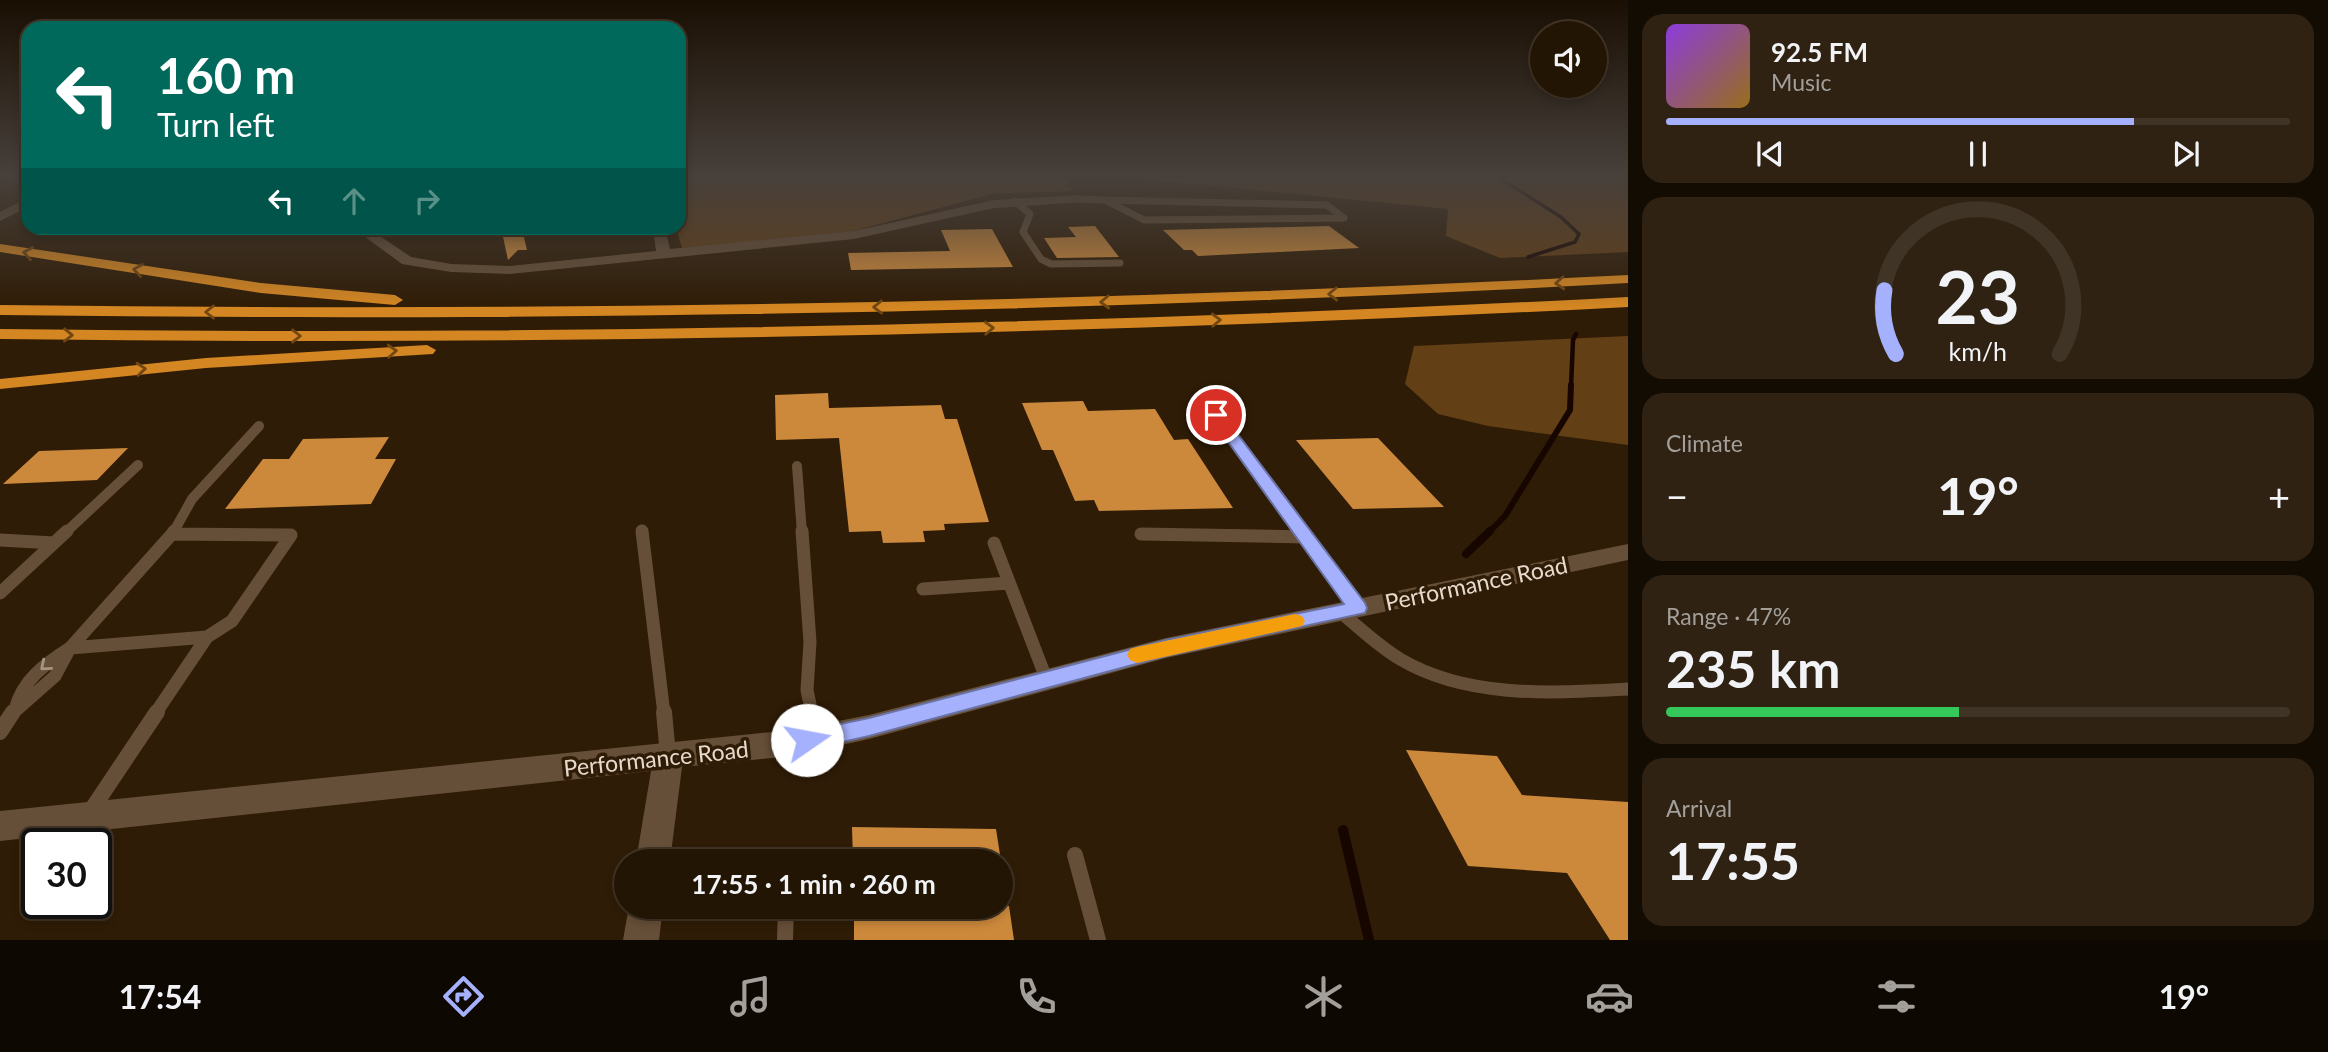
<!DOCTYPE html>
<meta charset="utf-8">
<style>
:root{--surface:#231504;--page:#2f2213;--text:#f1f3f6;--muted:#a39f9a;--line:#403426;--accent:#a5b1fc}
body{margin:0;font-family:Lato,sans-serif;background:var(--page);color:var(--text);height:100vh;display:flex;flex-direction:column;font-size:26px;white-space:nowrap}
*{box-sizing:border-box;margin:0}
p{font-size:23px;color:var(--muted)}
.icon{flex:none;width:38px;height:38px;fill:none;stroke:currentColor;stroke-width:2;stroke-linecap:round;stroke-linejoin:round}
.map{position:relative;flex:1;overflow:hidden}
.drawer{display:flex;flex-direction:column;gap:14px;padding:14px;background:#130c02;width:700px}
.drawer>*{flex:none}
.top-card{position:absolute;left:21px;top:21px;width:665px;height:214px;border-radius:21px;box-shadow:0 4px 10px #0003,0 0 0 2px var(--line);background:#00695c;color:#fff;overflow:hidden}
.controls{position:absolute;left:1530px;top:21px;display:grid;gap:14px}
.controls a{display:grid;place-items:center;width:77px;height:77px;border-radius:50%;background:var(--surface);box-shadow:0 4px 10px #0003,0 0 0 2px var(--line);font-size:35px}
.speed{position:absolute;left:21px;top:828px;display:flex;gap:14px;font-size:35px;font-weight:700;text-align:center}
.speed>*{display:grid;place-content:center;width:91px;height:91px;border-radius:50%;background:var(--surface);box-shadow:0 4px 10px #0003,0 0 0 2px var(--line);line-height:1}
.speed .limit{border:4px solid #111;border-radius:10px;background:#fff;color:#111}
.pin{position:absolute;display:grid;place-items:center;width:60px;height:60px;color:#fff;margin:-30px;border:4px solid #fff;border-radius:50%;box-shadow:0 2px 7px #0007}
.me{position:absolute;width:77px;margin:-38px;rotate:78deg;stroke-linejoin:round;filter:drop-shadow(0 0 5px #0008)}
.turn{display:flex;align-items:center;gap:24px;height:147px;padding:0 21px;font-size:32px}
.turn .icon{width:91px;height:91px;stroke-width:2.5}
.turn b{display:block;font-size:49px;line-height:60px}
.lanes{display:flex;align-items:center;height:66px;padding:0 21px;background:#0003;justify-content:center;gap:35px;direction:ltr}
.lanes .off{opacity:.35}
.big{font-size:52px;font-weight:700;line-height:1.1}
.drawer .card{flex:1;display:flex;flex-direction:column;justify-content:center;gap:10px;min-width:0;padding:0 24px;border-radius:21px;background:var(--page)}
.drawer .dial{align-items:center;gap:0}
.dial svg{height:182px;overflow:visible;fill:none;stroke:var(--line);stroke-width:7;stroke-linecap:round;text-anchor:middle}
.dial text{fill:var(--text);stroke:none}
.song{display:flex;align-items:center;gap:21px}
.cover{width:84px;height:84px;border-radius:10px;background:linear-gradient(135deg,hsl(270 70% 55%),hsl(40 70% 35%))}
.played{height:7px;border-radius:4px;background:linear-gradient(90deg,var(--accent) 75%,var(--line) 75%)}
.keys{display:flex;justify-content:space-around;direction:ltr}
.heat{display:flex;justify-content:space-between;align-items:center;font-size:38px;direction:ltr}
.charge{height:10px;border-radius:5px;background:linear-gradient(90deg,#34c759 47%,var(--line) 0)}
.trip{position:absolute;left:614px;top:849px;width:399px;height:70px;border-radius:35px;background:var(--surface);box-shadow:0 4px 10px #0003,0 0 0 2px var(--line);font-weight:700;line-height:70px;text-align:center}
.tab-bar{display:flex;height:112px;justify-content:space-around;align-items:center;background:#0e0802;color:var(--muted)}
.tab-bar .icon{width:49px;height:49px}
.tab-bar .current{color:var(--accent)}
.tab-bar b{font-size:32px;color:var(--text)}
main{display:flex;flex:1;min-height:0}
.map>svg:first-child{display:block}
.forest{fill:#633f16}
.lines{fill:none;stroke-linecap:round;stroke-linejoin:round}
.stream-far4{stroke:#170500;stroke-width:3.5}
.stream-far3{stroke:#170500;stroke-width:4.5}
.stream-far2{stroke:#170500;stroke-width:6}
.stream-far1{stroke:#170500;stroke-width:8}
.stream{stroke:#170500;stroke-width:10}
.building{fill:#cc893c}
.service-far3{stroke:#664f38;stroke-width:7}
.service-far2{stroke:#664f38;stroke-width:10}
.service-far1{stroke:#664f38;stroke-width:13}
.service{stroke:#664f38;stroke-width:16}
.minor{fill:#664f38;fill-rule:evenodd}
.tertiary{fill:#664f38;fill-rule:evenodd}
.motorway{fill:#d48622;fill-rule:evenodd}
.oneway{stroke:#714611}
.oneway2{stroke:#a69482}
.route{fill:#a5b1fc;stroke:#6b73a4;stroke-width:2}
.slow{fill:#f59e0b}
.labels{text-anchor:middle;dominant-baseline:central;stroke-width:7;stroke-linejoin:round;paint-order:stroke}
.near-street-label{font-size:23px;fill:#e7dacd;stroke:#2f1c06}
</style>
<main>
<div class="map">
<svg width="1628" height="940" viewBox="0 0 1628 940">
<rect width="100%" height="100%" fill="#2f1c06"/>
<path class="forest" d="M 688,177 L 1062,177 L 1074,191 L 992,194 L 835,236 L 682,248 L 676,228 L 679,228 L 679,181 Z
M 1121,177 L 1628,177 L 1628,252 L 1500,258 L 1446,236 L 1448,209 Z
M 1628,336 L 1628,445 L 1488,426 L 1438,414 L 1405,384 L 1414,346 Z"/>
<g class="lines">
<path class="stream-far4" d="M 1498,177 L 1561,217 L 1579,234 L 1575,242 L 1528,257"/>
<path class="stream-far3" d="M 1571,387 L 1573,340 L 1576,334"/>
<path class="stream-far2" d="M 1488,533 L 1505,516 L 1570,410 L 1571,385"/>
<path class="stream-far1" d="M 1466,554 L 1490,531"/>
<path class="stream" d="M 1343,830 L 1369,940"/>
</g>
<path class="building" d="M 1095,226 L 1119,257 L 1057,258 L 1044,238 L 1076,237 L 1068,227 Z
M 1329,226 L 1359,248 L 1198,256 L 1192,250 L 1184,250 L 1163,230 Z
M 522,229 L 527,250 L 518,250 L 508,260 L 502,232 Z
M 992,229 L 1013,267 L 851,270 L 848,253 L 950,251 L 941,230 Z
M 828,393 L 829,408 L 941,405 L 945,419 L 957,419 L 989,522 L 944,524 L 945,530 L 923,531 L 925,542 L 883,543 L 881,531 L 849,532 L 839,438 L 776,440 L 775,395 Z
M 1083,401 L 1088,411 L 1155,409 L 1174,440 L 1188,439 L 1233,508 L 1099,511 L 1094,500 L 1075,501 L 1053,450 L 1042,450 L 1022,403 Z
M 389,437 L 375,459 L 396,459 L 371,504 L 225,509 L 263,459 L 289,459 L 303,439 Z
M 1378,438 L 1444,507 L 1353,509 L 1296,440 Z
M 128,448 L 97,480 L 3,484 L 39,451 Z
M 1406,750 L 1497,756 L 1522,795 L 1628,802 L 1628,940 L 1610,940 L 1567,873 L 1468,866 Z
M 852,827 L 996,829 L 1001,861 L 853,861 Z
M 854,906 L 1009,906 L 1014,940 L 854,940 Z"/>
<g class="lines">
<path class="service-far3" d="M 1079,199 L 1105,200
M 1105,200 L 1327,205 L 1344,218 L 1144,220 Z
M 1015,201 L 1030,214 L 1023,232 L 1041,259 L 1051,264 L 1120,263"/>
<path class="service-far2" d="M 1216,415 L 1302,533
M 797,466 L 802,533
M 65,533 L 138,465
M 173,533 L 192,499 L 259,426"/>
<path class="service-far1" d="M 642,531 L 664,714
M 802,531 L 810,642 L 807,690 L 812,714
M 1301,531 L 1358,608
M 172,534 L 70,648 L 207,637
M 1141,534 L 1307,537
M 0,540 L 54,543
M 994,543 L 1046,678
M 923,589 L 1009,583
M 0,593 L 67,531
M 1340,612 C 1360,628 1378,646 1400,659 C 1467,699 1553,693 1628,689
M 12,714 L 55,676 L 70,648 C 45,664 22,680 15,710
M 155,714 L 207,637 L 232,621 L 291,535 L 172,534 L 174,531"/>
<path class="service" d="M 664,712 L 668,755
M 811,712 L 822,737
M 0,732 L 13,712
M 90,812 L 157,712
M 1075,855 L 1098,940
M 785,940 L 786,906"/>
<path class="minor" d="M 1079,195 L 1085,199 L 1083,202 L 994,208 L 854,239 L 510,274 L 451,272 L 402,264 L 353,228 L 368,228 L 411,257 L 451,264 L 510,266 L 656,251 L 653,228 L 665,228 L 670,249 L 854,231 L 994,200 Z
M 1628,544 L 1628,560 L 1166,658 L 869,739 L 792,756 L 682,767 L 670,861 L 636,861 L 651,771 L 0,841 L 0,811 L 792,730 L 869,715 L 1166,638 Z
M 629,906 L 663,906 L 659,940 L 623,940 Z"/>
<path class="tertiary" d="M 28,198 L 28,207 L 0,221 L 0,212 Z"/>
<path class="motorway" d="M 0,244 L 261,283 L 395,295 L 403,300 L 395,305 L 261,293 L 0,252 Z
M 1628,275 L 1628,283 C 1085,313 543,322 0,315 L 0,305 C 543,312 1085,303 1628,275 Z
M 1628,297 L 1628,307 C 1085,335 543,346 0,339 L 0,329 C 543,336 1085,325 1628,297 Z
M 427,345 L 436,350 L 433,354 L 206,368 L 0,389 L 0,379 L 206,358 Z"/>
</g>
<defs><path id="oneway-chevron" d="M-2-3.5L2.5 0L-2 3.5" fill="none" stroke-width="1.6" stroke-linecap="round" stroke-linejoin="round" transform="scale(1.75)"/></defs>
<g class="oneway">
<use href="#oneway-chevron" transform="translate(28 253) rotate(-170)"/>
<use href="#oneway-chevron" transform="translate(138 270) rotate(-171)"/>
<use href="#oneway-chevron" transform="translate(1560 283) rotate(177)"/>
<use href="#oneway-chevron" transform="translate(1333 294) rotate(178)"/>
<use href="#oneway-chevron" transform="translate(1105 302) rotate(178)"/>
<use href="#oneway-chevron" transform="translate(878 307) rotate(179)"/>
<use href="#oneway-chevron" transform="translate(210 312) rotate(-180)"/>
<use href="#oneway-chevron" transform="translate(1216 320) rotate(-2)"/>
<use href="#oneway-chevron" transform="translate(989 328) rotate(-2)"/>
<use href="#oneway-chevron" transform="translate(68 335) rotate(1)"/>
<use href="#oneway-chevron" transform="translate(296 336)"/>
<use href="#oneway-chevron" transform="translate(392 351) rotate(-3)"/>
<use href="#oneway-chevron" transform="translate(141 369) rotate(-5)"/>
</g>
<use class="oneway2" href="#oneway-chevron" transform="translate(45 666) rotate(140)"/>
<linearGradient id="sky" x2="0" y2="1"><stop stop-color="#1a0f03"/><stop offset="0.57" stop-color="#47403b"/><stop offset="1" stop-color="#47403b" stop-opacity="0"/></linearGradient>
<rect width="1628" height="308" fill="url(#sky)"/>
<path class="route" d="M 1216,411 L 1221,412 L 1365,603 L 1367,608 L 1365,613 L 1166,656 L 869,736 L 807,750 L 799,747 L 796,740 L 799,733 L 807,731 L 869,718 L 1166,640 L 1344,604 L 1209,415 Z"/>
<path class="slow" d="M 1295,614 L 1302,616 L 1305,621 L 1302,626 L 1137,663 L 1130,660 L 1127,655 L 1130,649 L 1137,647 Z"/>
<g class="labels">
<g class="near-street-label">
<text transform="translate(1476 583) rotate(-12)">Performance Road</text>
<text transform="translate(656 758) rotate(-6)">Performance Road</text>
</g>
</g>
</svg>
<div class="controls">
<a><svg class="icon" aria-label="sound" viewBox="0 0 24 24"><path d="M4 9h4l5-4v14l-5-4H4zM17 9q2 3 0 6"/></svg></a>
</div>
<div class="speed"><div class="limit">30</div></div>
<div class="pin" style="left:1216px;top:415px;background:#d93025"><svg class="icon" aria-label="arrive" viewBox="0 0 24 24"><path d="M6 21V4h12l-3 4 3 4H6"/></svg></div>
<svg class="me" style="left:807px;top:740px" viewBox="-20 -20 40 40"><circle r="19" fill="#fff"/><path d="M0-13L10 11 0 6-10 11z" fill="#a5b1fc"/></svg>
<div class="trip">17:55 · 1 min · 260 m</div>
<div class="top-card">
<div class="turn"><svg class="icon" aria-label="left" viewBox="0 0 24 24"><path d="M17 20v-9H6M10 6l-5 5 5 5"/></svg><div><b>160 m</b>Turn left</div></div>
<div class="lanes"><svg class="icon" aria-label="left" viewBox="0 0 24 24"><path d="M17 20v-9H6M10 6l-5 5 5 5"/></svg><svg class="icon off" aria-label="ahead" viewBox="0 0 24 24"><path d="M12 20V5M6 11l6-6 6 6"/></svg><svg class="icon off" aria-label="right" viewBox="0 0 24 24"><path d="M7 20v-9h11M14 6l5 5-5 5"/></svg></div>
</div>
</div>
<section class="drawer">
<div class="card">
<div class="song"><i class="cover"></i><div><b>92.5 FM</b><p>Music</p></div></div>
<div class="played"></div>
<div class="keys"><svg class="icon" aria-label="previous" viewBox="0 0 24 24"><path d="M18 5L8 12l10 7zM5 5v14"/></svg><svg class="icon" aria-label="pause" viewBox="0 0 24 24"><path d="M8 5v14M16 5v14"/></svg><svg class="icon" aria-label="next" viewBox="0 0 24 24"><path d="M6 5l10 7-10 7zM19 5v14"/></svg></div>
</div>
<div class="card dial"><svg viewBox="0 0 100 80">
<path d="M14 69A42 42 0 1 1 86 69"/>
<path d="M14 69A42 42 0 0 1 9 41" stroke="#a5b1fc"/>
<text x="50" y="56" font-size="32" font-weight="700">23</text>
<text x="50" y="72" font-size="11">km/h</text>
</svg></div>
<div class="card"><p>Climate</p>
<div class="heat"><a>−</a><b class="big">19°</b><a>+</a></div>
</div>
<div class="card"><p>Range · 47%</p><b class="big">235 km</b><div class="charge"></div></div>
<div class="card"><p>Arrival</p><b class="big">17:55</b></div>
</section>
</main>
<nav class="tab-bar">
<b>17:54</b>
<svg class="icon current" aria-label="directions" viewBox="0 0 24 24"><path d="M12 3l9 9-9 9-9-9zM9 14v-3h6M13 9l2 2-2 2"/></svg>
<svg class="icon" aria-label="music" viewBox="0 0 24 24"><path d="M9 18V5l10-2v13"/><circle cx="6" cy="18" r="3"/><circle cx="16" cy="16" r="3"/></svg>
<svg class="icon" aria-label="phone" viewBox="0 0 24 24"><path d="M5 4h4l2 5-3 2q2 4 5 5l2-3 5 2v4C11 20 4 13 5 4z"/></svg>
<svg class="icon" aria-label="climate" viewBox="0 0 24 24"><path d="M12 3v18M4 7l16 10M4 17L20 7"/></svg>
<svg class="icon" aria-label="car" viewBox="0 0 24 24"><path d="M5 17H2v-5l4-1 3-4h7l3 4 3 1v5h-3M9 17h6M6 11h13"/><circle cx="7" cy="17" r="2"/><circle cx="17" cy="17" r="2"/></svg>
<svg class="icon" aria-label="filters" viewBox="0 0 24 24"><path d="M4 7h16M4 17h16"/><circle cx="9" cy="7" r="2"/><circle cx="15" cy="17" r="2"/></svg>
<b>19°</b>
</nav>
